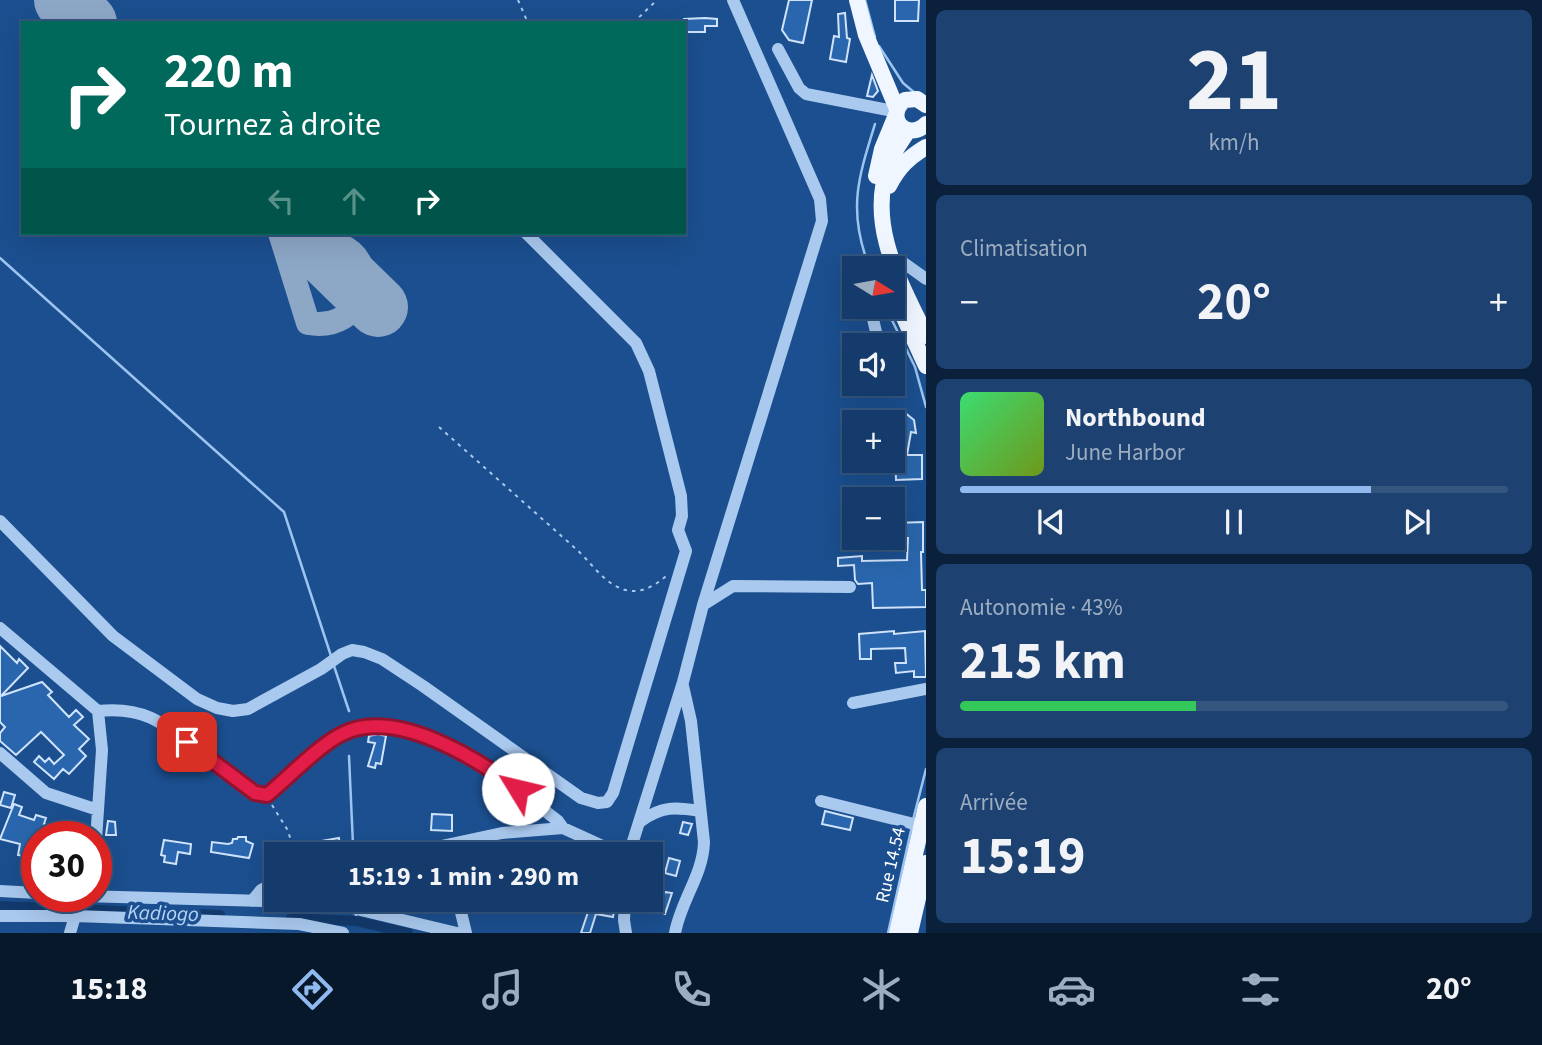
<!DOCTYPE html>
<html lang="fr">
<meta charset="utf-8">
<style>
:root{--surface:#143b6b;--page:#1d4271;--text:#f1f3f6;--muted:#9dadc1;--line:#33557e;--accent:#90b9f0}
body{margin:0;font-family:"Source Sans 3",sans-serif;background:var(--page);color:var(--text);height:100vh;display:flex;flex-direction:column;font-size:26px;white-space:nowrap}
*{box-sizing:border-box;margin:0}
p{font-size:23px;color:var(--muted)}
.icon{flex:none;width:38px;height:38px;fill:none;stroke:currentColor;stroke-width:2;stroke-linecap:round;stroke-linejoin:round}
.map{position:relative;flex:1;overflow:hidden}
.panel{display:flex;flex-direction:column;gap:10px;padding:10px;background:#0b203b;width:616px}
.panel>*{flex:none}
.guide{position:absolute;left:21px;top:21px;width:665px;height:214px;border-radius:0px;box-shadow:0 7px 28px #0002,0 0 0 2px var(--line);background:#00695c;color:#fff;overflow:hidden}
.needle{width:46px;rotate:101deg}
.fabs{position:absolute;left:842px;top:256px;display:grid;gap:14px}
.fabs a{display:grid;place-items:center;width:63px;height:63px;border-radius:0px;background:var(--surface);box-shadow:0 7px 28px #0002,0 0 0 2px var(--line);font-size:35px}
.speed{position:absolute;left:21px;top:821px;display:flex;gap:14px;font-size:35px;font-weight:700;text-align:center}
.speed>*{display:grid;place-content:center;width:91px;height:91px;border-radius:50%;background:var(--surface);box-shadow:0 7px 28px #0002,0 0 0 2px var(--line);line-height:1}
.speed .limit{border:10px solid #d22;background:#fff;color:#111}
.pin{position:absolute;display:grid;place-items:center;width:60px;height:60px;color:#fff;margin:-30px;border-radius:14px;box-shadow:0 4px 10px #0006}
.me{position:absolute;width:77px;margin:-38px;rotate:306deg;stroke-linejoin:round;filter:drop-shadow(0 0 5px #0008)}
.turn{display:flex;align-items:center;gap:24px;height:147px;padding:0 28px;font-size:32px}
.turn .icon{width:91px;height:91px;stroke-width:2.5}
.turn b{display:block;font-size:49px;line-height:60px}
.lanes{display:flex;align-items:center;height:66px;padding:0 28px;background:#0003;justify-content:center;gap:35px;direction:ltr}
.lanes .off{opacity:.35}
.big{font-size:52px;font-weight:700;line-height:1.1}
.panel .card{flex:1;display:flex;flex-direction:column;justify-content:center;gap:10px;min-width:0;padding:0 24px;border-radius:10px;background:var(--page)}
.panel .dial{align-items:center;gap:0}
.dial b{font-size:91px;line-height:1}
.song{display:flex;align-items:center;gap:21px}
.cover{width:84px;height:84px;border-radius:10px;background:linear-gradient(135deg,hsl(140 70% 55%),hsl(80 70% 35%))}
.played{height:7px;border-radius:4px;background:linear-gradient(90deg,var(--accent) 75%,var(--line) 75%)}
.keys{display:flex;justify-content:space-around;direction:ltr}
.heat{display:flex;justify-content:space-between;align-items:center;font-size:38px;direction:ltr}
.charge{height:10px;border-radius:5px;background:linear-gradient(90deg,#34c759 43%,var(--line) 0)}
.trip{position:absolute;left:264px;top:842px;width:399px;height:70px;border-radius:0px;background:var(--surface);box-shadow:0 7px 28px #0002,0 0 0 2px var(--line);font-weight:700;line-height:70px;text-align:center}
.dock{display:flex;height:112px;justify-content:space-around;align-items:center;background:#08182b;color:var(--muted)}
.dock .icon{width:49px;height:49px}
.dock .selected{color:var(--accent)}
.dock b{font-size:32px;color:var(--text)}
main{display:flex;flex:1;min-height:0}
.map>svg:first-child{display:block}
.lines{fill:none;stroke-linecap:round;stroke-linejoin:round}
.stream{stroke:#9cc4f0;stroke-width:2.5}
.canal{stroke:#123a6d;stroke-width:10}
.taxiway{stroke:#8da7c7;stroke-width:24}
.runway{stroke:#8da7c7;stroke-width:60}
.building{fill:#2a66ad;stroke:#cfe3fa;stroke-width:2}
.path{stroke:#a9c9ee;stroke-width:2;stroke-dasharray:3.5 5;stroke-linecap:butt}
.minor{stroke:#a9c9ee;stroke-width:12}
.major{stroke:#f0f6ff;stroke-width:16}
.route-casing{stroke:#92132f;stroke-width:18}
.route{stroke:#e11d48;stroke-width:12}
.labels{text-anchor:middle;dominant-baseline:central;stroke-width:7;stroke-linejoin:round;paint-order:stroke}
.street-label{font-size:19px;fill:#fff;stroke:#1b4f8f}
.water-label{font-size:21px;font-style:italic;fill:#b5d3f5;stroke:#1b4f8f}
</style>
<main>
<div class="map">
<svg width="926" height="933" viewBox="0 0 926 933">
<rect width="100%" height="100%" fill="#1b4f8f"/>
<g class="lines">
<path class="stream" d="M 865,0 L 875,37
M 879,46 L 903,83 L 915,93
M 0,258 L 284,512 L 331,656
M 867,261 C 848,207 859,176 875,124
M 885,306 L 915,367 L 926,407
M 334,666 L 349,711
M 349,756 L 353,845
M 913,820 L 926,769
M 356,913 L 356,921
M 888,933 L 912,826"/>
<path class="canal" d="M 0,906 L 220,915
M 291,918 L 356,921 L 408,933"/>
<path class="taxiway" d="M 280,233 L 308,323 C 366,333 383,261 339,245 C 330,242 320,242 311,242"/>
<path class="runway" d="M 64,0 L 87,23
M 302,233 L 378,307"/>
</g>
<path class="building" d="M 789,0 L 812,0 L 803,43 L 789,40 L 782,30 Z
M 895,0 L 919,0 L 918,21 L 895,21 Z
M 845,13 L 847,38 L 850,39 L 846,62 L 830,59 L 834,36 L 839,37 L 838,14 Z
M 705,18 L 717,19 L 717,26 L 705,26 L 705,32 L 684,32 L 684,19 Z
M 872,75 L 878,91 L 873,97 L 867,96 Z
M 886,409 L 904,412 L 914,420 L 916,433 L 911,432 L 907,455 L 922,455 L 922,479 L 896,480 L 895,454 L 892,454 L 892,422 L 866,422 L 873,413 Z
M 923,522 L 923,552 L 921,552 L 922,590 L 926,590 L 926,607 L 873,608 L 872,583 L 858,584 L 855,580 L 854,565 L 838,566 L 838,558 L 862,556 L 862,561 L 907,560 L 908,538 L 896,538 L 895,523 Z
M 894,631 L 894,634 L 925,631 L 926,677 L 914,677 L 914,671 L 896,673 L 895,663 L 906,663 L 905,648 L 871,649 L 871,659 L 860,659 L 859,634 Z
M 0,646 L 17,663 L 19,659 L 28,668 L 1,696 L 42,682 L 52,692 L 48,695 L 69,717 L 76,710 L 83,717 L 74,725 L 89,739 L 79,749 L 86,756 L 69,774 L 63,769 L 54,779 L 34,762 L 39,756 L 45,762 L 49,758 L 54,764 L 64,755 L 41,732 L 16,755 L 0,741 L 0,733 L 5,727 L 0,722 Z
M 378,734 L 386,736 L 381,764 L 376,763 L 375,768 L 368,766 L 375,743 L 368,742 L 369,736 Z
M 4,792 L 15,795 L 11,808 L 0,805 Z
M 495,796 L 497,808 L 490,810 L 488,798 Z
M 14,804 L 22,807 L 19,815 L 34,820 L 36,815 L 46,818 L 44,824 L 51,827 L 47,836 L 37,836 L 37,859 L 18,855 L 20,844 L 0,839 Z
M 825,811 L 853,818 L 850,830 L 822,824 Z
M 432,814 L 452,815 L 452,831 L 431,830 Z
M 108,821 L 115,822 L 116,835 L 106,835 Z
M 683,822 L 692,824 L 688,835 L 680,833 Z
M 238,837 L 246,837 L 246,841 L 253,844 L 249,858 L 211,852 L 212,842 L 228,844 L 232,843 L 233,839 L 237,839 Z
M 339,838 L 340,851 L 313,854 L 315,842 Z
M 164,840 L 191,844 L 190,854 L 178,852 L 176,864 L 164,862 L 165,856 L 161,855 Z
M 277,842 L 279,852 L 266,854 L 264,845 Z
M 474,848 L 485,849 L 485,854 L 460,854 L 461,851 Z
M 669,858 L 680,861 L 676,876 L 665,873 Z
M 665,892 L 672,893 L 665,914 L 658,911 Z
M 592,900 L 616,900 L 613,917 L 596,914 L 590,933 L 581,933 Z"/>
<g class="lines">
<path class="path" d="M 518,0 L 528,23
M 633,23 L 657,0
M 439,427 C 484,467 530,508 576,549 C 590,561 602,581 620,588 C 637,596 655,587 668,574
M 272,805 L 287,829 L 296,854"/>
<path class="minor" d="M 778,49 L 799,88 L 806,94 L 888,110
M 863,268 L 870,263 L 901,261 L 926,279
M 870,306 L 879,345
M 0,521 L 113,636 L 197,699 L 217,708 L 233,711 L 248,709 L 321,669 L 342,654 L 352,650 L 364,652 L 382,659 L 423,686 L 581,798 L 598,803 L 607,802 L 613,793 L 686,551 L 678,530 L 682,516 L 681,496 L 649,371 L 636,343 L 526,233
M 703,605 L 733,586 L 850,587
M 0,628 L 98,711 C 146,706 164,724 199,752 C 209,760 220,766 230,774 C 242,784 251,793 267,795 C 288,778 328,737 352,729 C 418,709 510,783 558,821 L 563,828
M 853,703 L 926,689
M 0,753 L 46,793 L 98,810
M 821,801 L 922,826
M 641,821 C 662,806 675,807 700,811
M 96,840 L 102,750 L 98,711
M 404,854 L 502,833 L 563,828 L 620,854
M 629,854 L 683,682 L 703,605 L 822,221 L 820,199 L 733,0
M 0,891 L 37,893
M 82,896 L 300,902 L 344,906 L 457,933
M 458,900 L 466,933
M 625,900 L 624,920 L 626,933
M 252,901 L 261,890 L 276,882
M 0,916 L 75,916 L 299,924 L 343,933
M 70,933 L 75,916
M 675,933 C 681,900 703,875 704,842 L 691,721 L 683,686"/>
<path class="major" d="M 857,0 L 866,35 L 897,109
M 926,105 L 917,99 L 905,100 C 884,116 906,143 926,124
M 908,131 C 901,142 893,152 889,164 C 866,225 901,283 926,336
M 876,176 L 882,149 L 896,115
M 889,186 C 898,168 909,157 926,147
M 895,298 L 926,366
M 897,933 L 926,806
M 910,933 L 926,863"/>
</g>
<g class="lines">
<g class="route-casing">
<path id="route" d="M 187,742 L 255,793 L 267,795 C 288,778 318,746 342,734 C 395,707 476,758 518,789"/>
</g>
<use href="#route" class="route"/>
</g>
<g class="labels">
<g class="street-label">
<text transform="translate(891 865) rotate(-77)">Rue 14.54</text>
</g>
<g class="water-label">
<text transform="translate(163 913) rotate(2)">Kadiogo</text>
</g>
</g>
</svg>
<div class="fabs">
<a><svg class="needle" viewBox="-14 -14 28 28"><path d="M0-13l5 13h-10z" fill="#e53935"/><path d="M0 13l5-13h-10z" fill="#9dadc1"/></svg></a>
<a><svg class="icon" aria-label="sound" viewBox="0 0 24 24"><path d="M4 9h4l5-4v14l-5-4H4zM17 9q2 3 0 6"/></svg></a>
<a>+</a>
<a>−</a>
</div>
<div class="speed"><div class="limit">30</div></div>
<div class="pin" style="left:187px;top:742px;background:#d93025"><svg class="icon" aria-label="arrive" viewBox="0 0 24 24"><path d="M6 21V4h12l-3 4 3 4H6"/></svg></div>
<svg class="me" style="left:518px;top:789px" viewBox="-20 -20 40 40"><circle r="19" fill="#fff"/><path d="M0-13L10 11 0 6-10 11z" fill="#e11d48"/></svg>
<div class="trip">15:19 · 1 min · 290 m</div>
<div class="guide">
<div class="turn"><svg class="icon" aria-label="right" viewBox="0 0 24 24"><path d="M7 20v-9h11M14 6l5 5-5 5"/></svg><div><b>220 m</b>Tournez à droite</div></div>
<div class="lanes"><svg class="icon off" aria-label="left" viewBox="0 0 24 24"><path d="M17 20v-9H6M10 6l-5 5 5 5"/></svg><svg class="icon off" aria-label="ahead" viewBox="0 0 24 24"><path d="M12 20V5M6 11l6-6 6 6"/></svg><svg class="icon" aria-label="right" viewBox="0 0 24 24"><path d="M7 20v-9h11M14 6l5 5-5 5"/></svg></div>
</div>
</div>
<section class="panel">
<div class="card dial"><b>21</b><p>km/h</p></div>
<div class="card"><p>Climatisation</p>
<div class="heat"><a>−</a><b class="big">20°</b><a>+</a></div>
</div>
<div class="card">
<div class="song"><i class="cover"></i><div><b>Northbound</b><p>June Harbor</p></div></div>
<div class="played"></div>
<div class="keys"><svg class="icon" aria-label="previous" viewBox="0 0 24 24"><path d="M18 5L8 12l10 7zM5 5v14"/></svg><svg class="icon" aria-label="pause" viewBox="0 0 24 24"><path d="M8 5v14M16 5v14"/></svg><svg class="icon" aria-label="next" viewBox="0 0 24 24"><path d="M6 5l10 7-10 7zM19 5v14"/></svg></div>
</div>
<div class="card"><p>Autonomie · 43%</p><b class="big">215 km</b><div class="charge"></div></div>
<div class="card"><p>Arrivée</p><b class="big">15:19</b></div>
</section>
</main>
<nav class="dock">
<b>15:18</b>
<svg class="icon selected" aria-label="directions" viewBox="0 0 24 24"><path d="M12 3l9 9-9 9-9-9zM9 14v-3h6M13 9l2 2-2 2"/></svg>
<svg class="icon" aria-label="music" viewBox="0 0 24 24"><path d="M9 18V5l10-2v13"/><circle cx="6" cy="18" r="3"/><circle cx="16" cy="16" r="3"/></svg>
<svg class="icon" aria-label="phone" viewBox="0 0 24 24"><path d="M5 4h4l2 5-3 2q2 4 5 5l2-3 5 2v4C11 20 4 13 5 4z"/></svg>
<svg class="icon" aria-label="climate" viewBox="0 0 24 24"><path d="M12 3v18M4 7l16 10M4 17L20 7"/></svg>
<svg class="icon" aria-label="car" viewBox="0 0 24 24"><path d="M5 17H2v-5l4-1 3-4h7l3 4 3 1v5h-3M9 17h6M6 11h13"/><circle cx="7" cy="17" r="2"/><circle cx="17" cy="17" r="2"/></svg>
<svg class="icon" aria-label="filters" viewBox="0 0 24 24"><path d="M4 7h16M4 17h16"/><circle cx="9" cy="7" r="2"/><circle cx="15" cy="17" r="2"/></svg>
<b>20°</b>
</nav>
